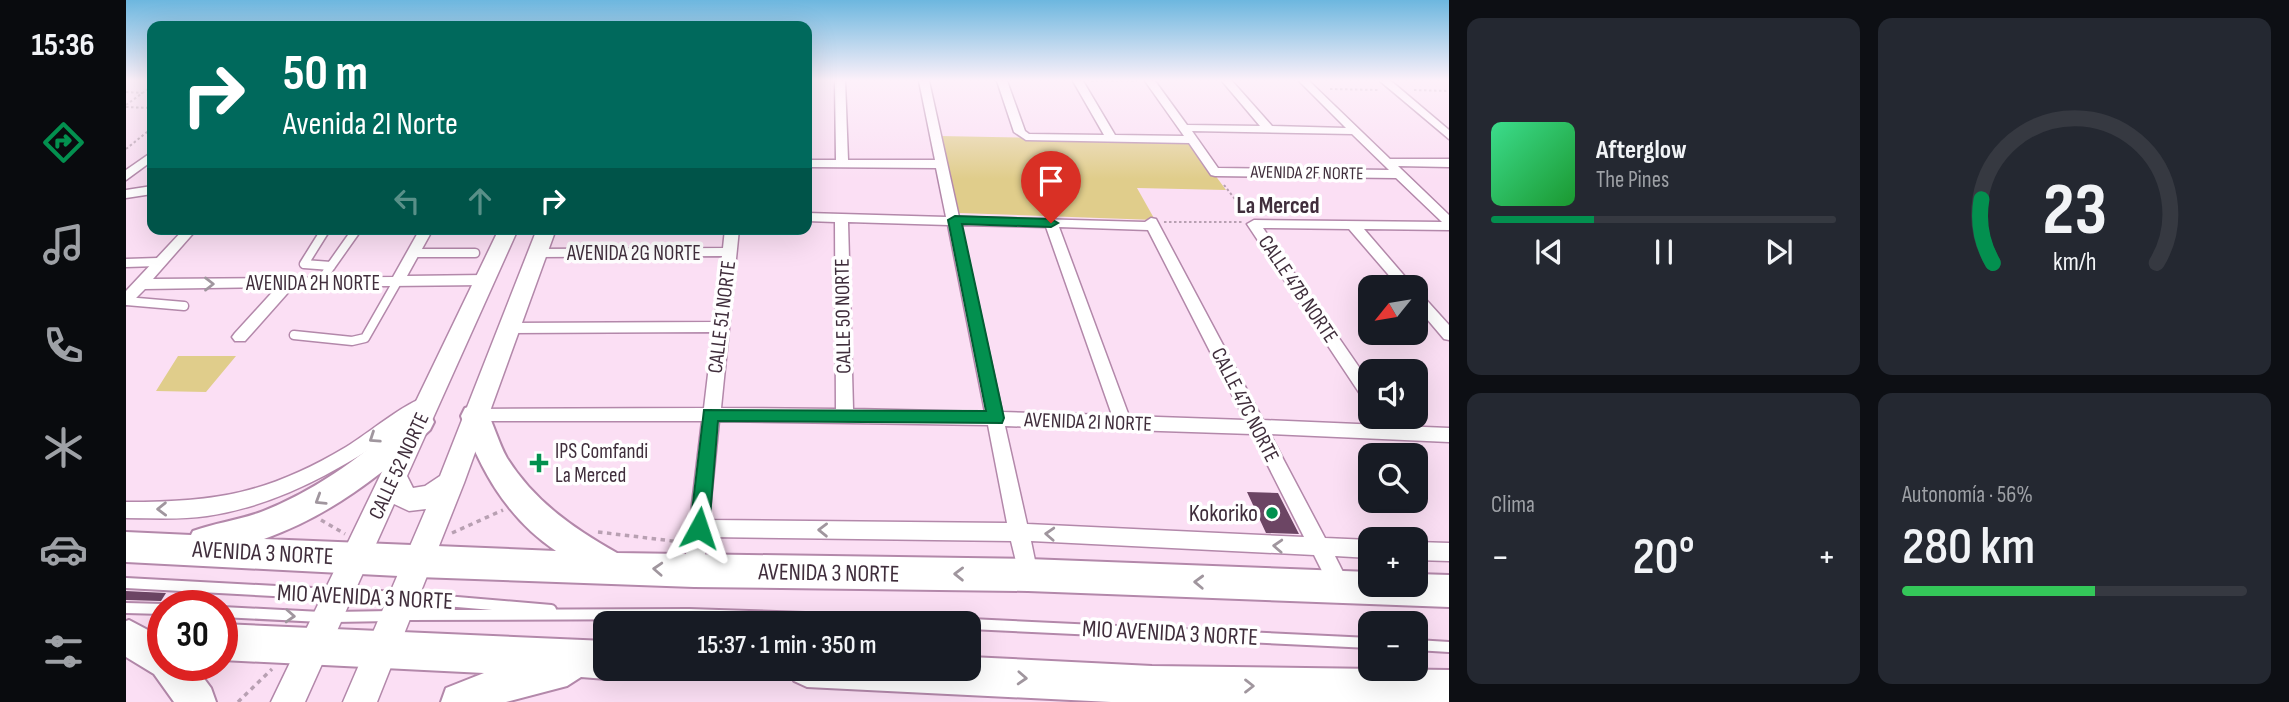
<!DOCTYPE html>
<html lang="es">
<meta charset="utf-8">
<style>
:root{--surface:#171b24;--page:#242831;--text:#f1f3f6;--muted:#9ea1a6;--line:#363941;--accent:#03904f}
body{margin:0;font-family:"Sofia Sans Condensed",sans-serif;background:var(--page);color:var(--text);height:100vh;display:flex;flex-direction:column;font-size:26px;white-space:nowrap}
*{box-sizing:border-box;margin:0}
p{font-size:23px;color:var(--muted)}
.icon{flex:none;width:38px;height:38px;fill:none;stroke:currentColor;stroke-width:2;stroke-linecap:round;stroke-linejoin:round}
.map{position:relative;flex:1;overflow:hidden}
.panel{display:flex;flex-direction:column;gap:18px;padding:18px;background:#0d0f14;width:840px}
.panel>*{flex:none}
.banner{position:absolute;left:21px;top:21px;width:665px;height:214px;border-radius:14px;box-shadow:0 7px 28px #0002;background:#00695c;color:#fff;overflow:hidden}
.needle{width:46px;rotate:240deg}
.controls{position:absolute;left:1232px;top:275px;display:grid;gap:14px}
.controls a{display:grid;place-items:center;width:70px;height:70px;border-radius:14px;background:var(--surface);box-shadow:0 7px 28px #0002;font-size:35px}
.speed{position:absolute;left:21px;top:590px;display:flex;gap:14px;font-size:35px;font-weight:700;text-align:center}
.speed>*{display:grid;place-content:center;width:91px;height:91px;border-radius:50%;background:var(--surface);box-shadow:0 7px 28px #0002;line-height:1}
.speed .limit{border:10px solid #d22;background:#fff;color:#111}
.pin{position:absolute;display:grid;place-items:center;width:60px;height:60px;color:#fff;margin:-72px -30px;border-radius:50% 50% 50% 0;rotate:-45deg;box-shadow:0 0 7px #0007}
.pin .icon{rotate:45deg}
.me{position:absolute;width:77px;margin:-38px;rotate:5deg;stroke-linejoin:round;filter:drop-shadow(0 0 5px #0008)}
.turn{display:flex;align-items:center;gap:24px;height:147px;padding:0 21px;font-size:32px}
.turn .icon{width:91px;height:91px;stroke-width:2.5}
.turn b{display:block;font-size:49px;line-height:60px}
.lanes{display:flex;align-items:center;height:66px;padding:0 21px;background:#0003;justify-content:center;gap:35px;direction:ltr}
.lanes .off{opacity:.35}
.big{font-size:52px;font-weight:600;line-height:1.1}
.panel .tile{flex:1;display:flex;flex-direction:column;justify-content:center;gap:10px;min-width:0;padding:0 24px;border-radius:14px;background:var(--page)}
.panel .dial{align-items:center;gap:0}
.dial svg{height:182px;overflow:visible;fill:none;stroke:var(--line);stroke-width:7;stroke-linecap:round;text-anchor:middle}
.dial text{fill:var(--text);stroke:none}
.song{display:flex;align-items:center;gap:21px}
.cover{width:84px;height:84px;border-radius:10px;background:linear-gradient(135deg,hsl(150 70% 55%),hsl(130 70% 35%))}
.played{height:7px;border-radius:4px;background:linear-gradient(90deg,var(--accent) 30%,var(--line) 30%)}
.keys{display:flex;justify-content:space-around;direction:ltr}
.heat{display:flex;justify-content:space-between;align-items:center;font-size:38px;direction:ltr}
.charge{height:10px;border-radius:5px;background:linear-gradient(90deg,#34c759 56%,var(--line) 0)}
.panel .tiles{flex:1;display:grid;gap:18px;grid-template-columns:repeat(2,1fr)}
.trip{position:absolute;left:467px;top:611px;width:388px;height:70px;border-radius:14px;background:var(--surface);box-shadow:0 7px 28px #0002;font-weight:600;line-height:70px;text-align:center}
main{display:flex;flex:1;min-height:0}
.tab-bar{display:flex;flex-direction:column;width:126px;justify-content:space-around;align-items:center;background:#090b0e;color:var(--muted)}
.tab-bar .icon{width:49px;height:49px}
.tab-bar .on{color:var(--accent)}
.tab-bar b{font-size:32px;color:var(--text)}
.map>svg:first-child{display:block}
.green{fill:#e0cd8b}
.building{fill:#6c4564}
.lines{fill:none;stroke-linecap:round;stroke-linejoin:round}
.lane-far2-casing{stroke:#b388aa;stroke-width:9}
.lane-far1-casing{stroke:#b388aa;stroke-width:11}
.lane-casing{stroke:#b388aa;stroke-width:14}
.street-casing{stroke:#b388aa;stroke-width:3}
.secondary-casing{stroke:#b388aa;stroke-width:3}
.primary-casing{stroke:#b388aa;stroke-width:4}
.path-far1{stroke:#b8a0b2;stroke-width:2;stroke-dasharray:2.5 2.5;stroke-linecap:butt}
.path{stroke:#b8a0b2;stroke-width:3.5;stroke-dasharray:4.5 4.5;stroke-linecap:butt}
.lane-far2{stroke:#fff;stroke-width:6}
.lane-far1{stroke:#fff;stroke-width:8}
.lane{stroke:#fff;stroke-width:10}
.street{fill:#fff;fill-rule:evenodd}
.secondary{fill:#fff;fill-rule:evenodd}
.primary{fill:#fff;fill-rule:evenodd}
.oneway{stroke:#a0969e}
.route{fill:#03904f;stroke:#025e33;stroke-width:2}
.poi-dot{fill:#03904f;stroke:#fff;stroke-width:2.5}
.labels{text-anchor:middle;dominant-baseline:central;stroke-width:7;stroke-linejoin:round;paint-order:stroke}
.far-street-label{font-size:18px;fill:#402e3c;stroke:#fff}
.street-label{font-size:21px;fill:#402e3c;stroke:#fff}
.poi-label{font-size:21px;fill:#402e3c;stroke:#fff;text-anchor:start}
.neighbourhood-label{font-size:23px;font-weight:bold;fill:#402e3c;stroke:#fff}
.near-poi-label{font-size:24px;fill:#402e3c;stroke:#fff;text-anchor:end}
.near-street-label{font-size:24px;fill:#402e3c;stroke:#fff}
</style>
<main>
<nav class="tab-bar">
<b>15:36</b>
<svg class="icon on" aria-label="directions" viewBox="0 0 24 24"><path d="M12 3l9 9-9 9-9-9zM9 14v-3h6M13 9l2 2-2 2"/></svg>
<svg class="icon" aria-label="music" viewBox="0 0 24 24"><path d="M9 18V5l10-2v13"/><circle cx="6" cy="18" r="3"/><circle cx="16" cy="16" r="3"/></svg>
<svg class="icon" aria-label="phone" viewBox="0 0 24 24"><path d="M5 4h4l2 5-3 2q2 4 5 5l2-3 5 2v4C11 20 4 13 5 4z"/></svg>
<svg class="icon" aria-label="climate" viewBox="0 0 24 24"><path d="M12 3v18M4 7l16 10M4 17L20 7"/></svg>
<svg class="icon" aria-label="car" viewBox="0 0 24 24"><path d="M5 17H2v-5l4-1 3-4h7l3 4 3 1v5h-3M9 17h6M6 11h13"/><circle cx="7" cy="17" r="2"/><circle cx="17" cy="17" r="2"/></svg>
<svg class="icon" aria-label="filters" viewBox="0 0 24 24"><path d="M4 7h16M4 17h16"/><circle cx="9" cy="7" r="2"/><circle cx="15" cy="17" r="2"/></svg>
</nav>
<div class="map">
<svg width="1323" height="702" viewBox="0 0 1323 702">
<rect width="100%" height="100%" fill="#fbdff4"/>
<path class="green" d="M 814,136 L 1064,141 L 1100,190 L 1011,188 L 1029,220 L 833,213 Z
M 52,356 L 110,356 L 80,392 L 30,391 Z"/>
<path class="building" d="M 1121,492 L 1152,493 L 1173,534 L 1140,533 Z
M 0,591 L 40,593 L 35,601 L 0,600 Z"/>
<g class="lines">
<g class="lane-far2-casing">
<path id="lane-far2" d="M 197,234 L 200,229
M 227,234 L 231,229"/>
</g>
<g class="lane-far1-casing">
<path id="lane-far1" d="M 198,232 L 178,264 L 205,266
M 288,253 L 349,253
M 0,263 L 32,262
M 193,283 L 229,232
M 0,301 L 58,306
M 168,335 L 226,341 L 239,338 L 271,282"/>
</g>
<g class="lane-casing">
<path id="lane" d="M 0,583 L 205,594
M 218,594 L 272,597
M 284,598 L 425,610
M 0,608 L 37,609
M 96,612 L 195,617
M 278,615 L 563,614 L 823,623
M 208,617 L 265,616
M 844,624 L 1244,643
M 1290,645 L 1323,647"/>
</g>
<g class="street-casing">
<path id="street" d="M 709,81 L 719,81 L 722,160 L 809,160 L 793,81 L 803,81 L 833,217 L 1019,222 L 1025,218 L 1030,219 L 1137,420 L 1255,425 L 1250,416 L 1268,416 L 1274,426 L 1323,428 L 1323,442 L 1144,434 L 1199,538 L 1244,540 L 1244,558 L 1209,556 L 1225,588 L 1222,595 L 1215,598 L 1208,595 L 1188,555 L 905,541 L 912,575 L 909,582 L 902,584 L 895,582 L 885,541 L 582,537 L 575,578 L 568,580 L 561,578 L 558,571 L 576,421 L 343,421 L 340,416 L 343,411 L 349,409 L 578,408 L 587,332 L 384,333 L 376,328 L 384,323 L 588,322 L 596,256 L 412,257 L 405,253 L 412,249 L 597,248 L 599,229 L 613,229 L 595,408 L 710,409 L 709,222 L 681,221 L 681,213 L 820,217 L 810,168 L 681,167 L 681,160 L 710,160 ZM 722,222 L 822,225 L 859,412 L 727,409 ZM 835,225 L 920,227 L 986,415 L 876,412 ZM 933,227 L 1022,230 L 1119,420 L 1003,416 ZM 593,421 L 862,425 L 881,523 L 583,520 ZM 879,426 L 1126,434 L 1178,537 L 901,524 Z
M 871,81 L 881,81 L 899,131 L 903,134 L 978,135 L 947,81 L 957,81 L 989,135 L 1058,136 L 1019,81 L 1029,81 L 1061,125 L 1134,126 L 1096,81 L 1106,81 L 1146,126 L 1220,128 L 1173,81 L 1183,81 L 1264,159 L 1323,159 L 1323,167 L 1272,166 L 1323,215 L 1323,230 L 1238,229 L 1288,287 L 1273,287 L 1223,229 L 1137,228 L 1244,383 L 1244,402 L 1238,400 L 1121,224 L 1128,220 L 1316,222 L 1270,178 L 1089,176 L 1085,175 L 1063,143 L 900,140 L 888,132 ZM 1066,131 L 1226,134 L 1263,170 L 1092,168 Z
M 1254,81 L 1265,81 L 1323,130 L 1323,139 Z
M 26,152 L 26,161 L 0,180 L 0,170 Z
M 26,186 L 26,194 L 0,198 L 0,190 Z
M 58,229 L 71,229 L 27,279 L 267,277 L 294,229 L 307,229 L 281,276 L 359,275 L 366,280 L 359,285 L 167,287 L 119,341 L 109,341 L 106,337 L 109,333 L 151,287 L 19,289 L 5,303 L 0,305 L 0,291 Z
M 1290,292 L 1295,294 L 1323,325 L 1323,340 L 1318,339 L 1290,306 Z
M 302,396 L 308,398 L 310,402 L 308,406 C 237,455 168,503 81,516 C 54,520 27,518 0,518 L 0,502 C 90,502 141,494 220,447 C 243,433 278,403 302,396 Z
M 1290,542 L 1323,543 L 1323,561 L 1290,560 Z"/>
</g>
<g class="secondary-casing">
<path id="secondary" d="M 373,229 L 392,229 L 281,476 L 287,488 L 299,486 L 314,476 L 411,229 L 430,229 L 338,483 L 251,702 L 217,702 L 300,509 L 283,511 L 268,504 L 179,702 L 145,702 Z"/>
</g>
<g class="primary-casing">
<path id="primary" d="M 349,405 L 359,408 C 368,424 372,442 381,458 C 408,501 448,529 491,553 L 902,559 L 1244,572 L 1244,584 L 1290,584 L 1290,574 L 1323,575 L 1323,607 L 902,591 L 568,587 L 292,577 L 0,562 L 0,532 L 65,535 L 67,531 C 89,523 113,520 135,512 C 192,490 239,454 284,414 L 294,411 L 304,414 L 308,422 L 304,430 C 255,476 203,516 138,539 L 430,551 C 381,518 354,470 335,416 L 339,408 Z
M 3,620 L 37,638 L 37,665 L 68,665 L 85,688 L 90,702 L 48,702 L 28,674 L 0,657 L 0,621 Z
M 96,624 L 480,641 L 480,668 L 495,668 L 493,673 L 480,679 L 455,677 L 441,686 L 380,702 L 315,702 L 320,688 L 358,673 L 96,660 Z
M 844,657 L 1026,666 L 1323,670 L 1323,702 L 985,702 L 681,687 L 668,681 L 662,668 L 844,668 Z"/>
</g>
<path class="path-far1" d="M 965,81 L 1011,81
M 1204,89 L 1253,90
M 1288,90 L 1323,91
M 0,92 L 17,93
M 0,105 L 26,86
M 0,107 L 26,108
M 0,149 L 26,128
M 1098,185 L 1122,216
M 1038,222 L 1116,222"/>
<path class="path" d="M 195,520 L 219,534
M 472,532 L 555,542
M 326,533 L 377,510
M 112,702 L 146,669"/>
<use href="#lane-far2" class="lane-far2"/>
<use href="#lane-far1" class="lane-far1"/>
<use href="#lane" class="lane"/>
<use href="#street" class="street"/>
<use href="#secondary" class="secondary"/>
<use href="#primary" class="primary"/>
</g>
<defs><path id="oneway-chevron" d="M-2-3.5L2.5 0L-2 3.5" fill="none" stroke-width="1.6" stroke-linecap="round" stroke-linejoin="round" transform="scale(1.75)"/></defs>
<g class="oneway">
<use href="#oneway-chevron" transform="translate(83 284)"/>
<use href="#oneway-chevron" transform="translate(248 438) rotate(146)"/>
<use href="#oneway-chevron" transform="translate(194 500) rotate(148)"/>
<use href="#oneway-chevron" transform="translate(36 509) rotate(179)"/>
<use href="#oneway-chevron" transform="translate(697 530) rotate(-179)"/>
<use href="#oneway-chevron" transform="translate(924 534) rotate(-177)"/>
<use href="#oneway-chevron" transform="translate(1152 546) rotate(-177)"/>
<use href="#oneway-chevron" transform="translate(532 569) rotate(-177)"/>
<use href="#oneway-chevron" transform="translate(833 574) rotate(-179)"/>
<use href="#oneway-chevron" transform="translate(1073 582) rotate(-178)"/>
<use href="#oneway-chevron" transform="translate(164 616) rotate(3)"/>
<use href="#oneway-chevron" transform="translate(896 678) rotate(3)"/>
<use href="#oneway-chevron" transform="translate(1123 686)"/>
</g>
<linearGradient id="sky" x2="0" y2="1"><stop stop-color="#6db7df"/><stop offset="0.45" stop-color="#fdf1fa"/><stop offset="1" stop-color="#fdf1fa" stop-opacity="0"/></linearGradient>
<rect width="1323" height="179" fill="url(#sky)"/>
<path class="route" d="M 829,216 L 925,219 L 932,223 L 925,227 L 836,224 L 878,418 L 876,423 L 592,421 L 583,528 L 580,534 L 573,537 L 566,534 L 564,528 L 578,410 L 860,411 L 822,220 Z"/>
<g class="poi-dot">
<path d="M409.5 452.5h7v7h7v7h-7v7h-7v-7h-7v-7h7z"/>
<circle cx="1146" cy="513" r="7"/>
</g>
<g class="labels">
<g class="far-street-label">
<text transform="translate(1181 173) rotate(1)">AVENIDA 2F NORTE</text>
</g>
<g class="street-label">
<text x="508" y="253">AVENIDA 2G NORTE</text>
<text x="187" y="283">AVENIDA 2H NORTE</text>
<text transform="translate(1172 289) rotate(56)">CALLE 47B NORTE</text>
<text transform="translate(717 316) rotate(-91)">CALLE 50 NORTE</text>
<text transform="translate(596 317) rotate(-83)">CALLE 51 NORTE</text>
<text transform="translate(1119 405) rotate(63)">CALLE 47C NORTE</text>
<text transform="translate(962 422) rotate(2)">AVENIDA 2I NORTE</text>
<text transform="translate(273 466) rotate(-65)">CALLE 52 NORTE</text>
</g>
<g class="poi-label">
<text x="429" y="451">IPS Comfandi<tspan x="429" dy="24">La Merced</tspan></text>
</g>
<g class="neighbourhood-label">
<text x="1152" y="206">La Merced</text>
</g>
<g class="near-poi-label">
<text x="1132" y="513">Kokoriko</text>
</g>
<g class="near-street-label">
<text transform="translate(137 553) rotate(3)">AVENIDA 3 NORTE</text>
<text transform="translate(703 573) rotate(1)">AVENIDA 3 NORTE</text>
<text transform="translate(239 597) rotate(3)">MIO AVENIDA 3 NORTE</text>
<text transform="translate(1044 633) rotate(3)">MIO AVENIDA 3 NORTE</text>
</g>
</g>
</svg>
<div class="controls">
<a><svg class="needle" viewBox="-14 -14 28 28"><path d="M0-13l5 13h-10z" fill="#e53935"/><path d="M0 13l5-13h-10z" fill="#9ea1a6"/></svg></a>
<a><svg class="icon" aria-label="sound" viewBox="0 0 24 24"><path d="M4 9h4l5-4v14l-5-4H4zM17 9q2 3 0 6"/></svg></a>
<a><svg class="icon" aria-label="search" viewBox="0 0 24 24"><circle cx="10" cy="10" r="6"/><path d="M15 15l6 6"/></svg></a>
<a>+</a>
<a>−</a>
</div>
<div class="speed"><div class="limit">30</div></div>
<div class="pin" style="left:925px;top:223px;background:#d93025"><svg class="icon" aria-label="arrive" viewBox="0 0 24 24"><path d="M6 21V4h12l-3 4 3 4H6"/></svg></div>
<svg class="me" style="left:573px;top:528px" viewBox="-20 -20 40 40"><path d="M0-17L14 15 0 8-14 15z" fill="#03904f" stroke="#fff" stroke-width="4"/></svg>
<div class="trip">15:37 · 1 min · 350 m</div>
<div class="banner">
<div class="turn"><svg class="icon" aria-label="right" viewBox="0 0 24 24"><path d="M7 20v-9h11M14 6l5 5-5 5"/></svg><div><b>50 m</b>Avenida 2I Norte</div></div>
<div class="lanes"><svg class="icon off" aria-label="left" viewBox="0 0 24 24"><path d="M17 20v-9H6M10 6l-5 5 5 5"/></svg><svg class="icon off" aria-label="ahead" viewBox="0 0 24 24"><path d="M12 20V5M6 11l6-6 6 6"/></svg><svg class="icon" aria-label="right" viewBox="0 0 24 24"><path d="M7 20v-9h11M14 6l5 5-5 5"/></svg></div>
</div>
</div>
<section class="panel">
<div class="tiles">
<div class="tile">
<div class="song"><i class="cover"></i><div><b>Afterglow</b><p>The Pines</p></div></div>
<div class="played"></div>
<div class="keys"><svg class="icon" aria-label="previous" viewBox="0 0 24 24"><path d="M18 5L8 12l10 7zM5 5v14"/></svg><svg class="icon" aria-label="pause" viewBox="0 0 24 24"><path d="M8 5v14M16 5v14"/></svg><svg class="icon" aria-label="next" viewBox="0 0 24 24"><path d="M6 5l10 7-10 7zM19 5v14"/></svg></div>
</div>
<div class="tile dial"><svg viewBox="0 0 100 80">
<path d="M14 69A42 42 0 1 1 86 69"/>
<path d="M14 69A42 42 0 0 1 9 41" stroke="#03904f"/>
<text x="50" y="56" font-size="32" font-weight="700">23</text>
<text x="50" y="72" font-size="11">km/h</text>
</svg></div>
<div class="tile"><p>Clima</p>
<div class="heat"><a>−</a><b class="big">20°</b><a>+</a></div>
</div>
<div class="tile"><p>Autonomía · 56%</p><b class="big">280 km</b><div class="charge"></div></div>
</div>
</section>
</main>
